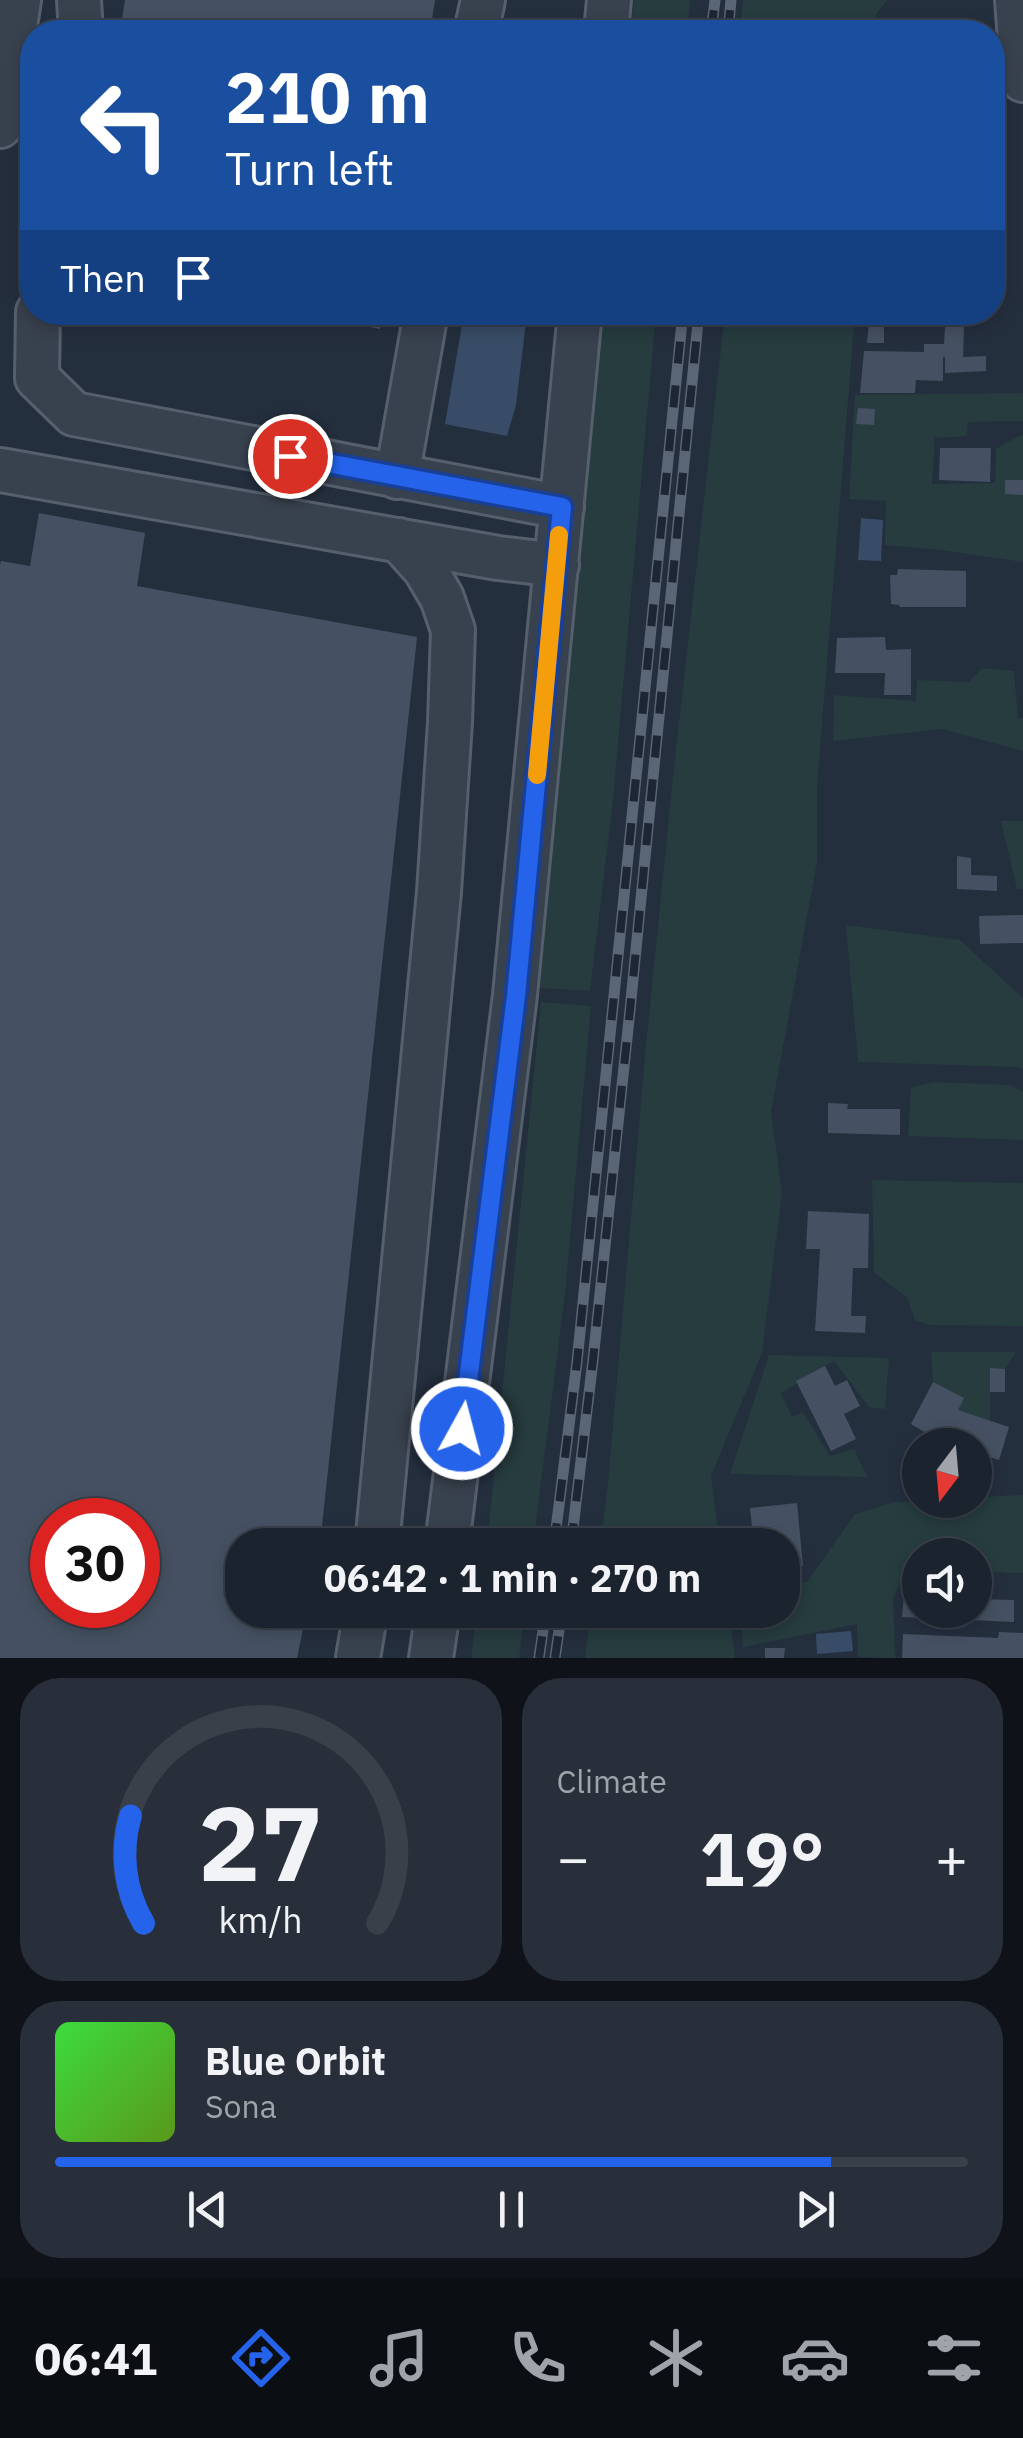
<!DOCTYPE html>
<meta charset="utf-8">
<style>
:root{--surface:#1b232e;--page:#282f3a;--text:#f1f3f6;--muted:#a0a4aa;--line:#39404a;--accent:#2563eb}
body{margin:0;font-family:"IBM Plex Sans",sans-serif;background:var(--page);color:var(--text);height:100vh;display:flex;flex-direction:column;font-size:38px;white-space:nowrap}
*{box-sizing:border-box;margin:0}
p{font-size:32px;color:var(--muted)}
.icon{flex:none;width:55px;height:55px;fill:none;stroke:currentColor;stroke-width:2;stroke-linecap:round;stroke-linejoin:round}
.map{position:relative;height:1658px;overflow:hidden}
.drawer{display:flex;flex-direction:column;gap:20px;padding:20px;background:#0f1319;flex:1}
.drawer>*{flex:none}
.guide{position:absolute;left:20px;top:20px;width:985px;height:305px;border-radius:40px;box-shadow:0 5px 15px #0003,0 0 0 2px var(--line);background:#1a4fa0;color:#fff;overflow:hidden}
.needle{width:65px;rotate:196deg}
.buttons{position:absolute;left:902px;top:1428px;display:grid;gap:20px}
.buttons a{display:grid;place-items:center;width:90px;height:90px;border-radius:50%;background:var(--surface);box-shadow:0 5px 15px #0003,0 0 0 2px var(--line);font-size:50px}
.speed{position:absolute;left:30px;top:1498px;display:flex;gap:20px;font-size:50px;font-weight:700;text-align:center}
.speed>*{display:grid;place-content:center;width:130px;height:130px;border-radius:50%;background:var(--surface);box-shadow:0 5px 15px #0003,0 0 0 2px var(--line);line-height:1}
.speed .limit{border:15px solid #d22;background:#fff;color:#111}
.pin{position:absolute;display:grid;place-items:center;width:85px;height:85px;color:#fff;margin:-42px;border:5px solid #fff;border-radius:50%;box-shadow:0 2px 10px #0007}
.me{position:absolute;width:110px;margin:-55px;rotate:7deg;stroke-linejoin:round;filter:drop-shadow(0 0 8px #0008)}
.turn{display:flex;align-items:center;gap:35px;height:210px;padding:0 40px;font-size:45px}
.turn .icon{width:130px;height:130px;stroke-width:2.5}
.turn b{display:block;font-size:70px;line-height:85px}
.then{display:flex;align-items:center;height:95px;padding:0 40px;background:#0003;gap:20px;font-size:38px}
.big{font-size:75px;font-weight:800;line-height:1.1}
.drawer .tile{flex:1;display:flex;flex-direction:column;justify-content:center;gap:15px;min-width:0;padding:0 35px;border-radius:40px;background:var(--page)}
.drawer .dial{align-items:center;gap:0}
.dial svg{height:260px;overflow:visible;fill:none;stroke:var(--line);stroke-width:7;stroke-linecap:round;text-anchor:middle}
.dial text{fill:var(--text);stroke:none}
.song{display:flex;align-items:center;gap:30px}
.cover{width:120px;height:120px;border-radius:15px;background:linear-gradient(135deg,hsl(120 70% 55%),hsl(90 70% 35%))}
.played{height:10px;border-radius:5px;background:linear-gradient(90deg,var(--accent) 85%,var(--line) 85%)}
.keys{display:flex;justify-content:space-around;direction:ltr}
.heat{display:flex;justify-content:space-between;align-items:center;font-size:55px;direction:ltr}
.drawer .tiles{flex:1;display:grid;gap:20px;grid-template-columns:1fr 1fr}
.tile:last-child{grid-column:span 2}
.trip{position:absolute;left:225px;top:1528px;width:575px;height:100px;border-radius:40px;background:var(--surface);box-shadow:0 5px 15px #0003,0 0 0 2px var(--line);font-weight:800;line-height:100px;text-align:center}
.menu{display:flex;height:160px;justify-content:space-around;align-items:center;background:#0b0e12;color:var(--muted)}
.menu .icon{width:70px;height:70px}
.menu .current{color:var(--accent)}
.menu b{font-size:45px;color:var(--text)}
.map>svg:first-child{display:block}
.green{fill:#263c3f}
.water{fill:#394c67}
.building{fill:#455162;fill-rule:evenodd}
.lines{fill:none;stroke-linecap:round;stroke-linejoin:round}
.minor-casing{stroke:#565f6c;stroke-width:48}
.minor{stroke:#38414e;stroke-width:42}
.rail-casing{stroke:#5a6575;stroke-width:11}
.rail{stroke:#1d2633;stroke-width:8;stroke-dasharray:22;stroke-linecap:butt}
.route-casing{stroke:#184099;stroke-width:25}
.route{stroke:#2563eb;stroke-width:18}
.slow{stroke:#f59e0b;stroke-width:18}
</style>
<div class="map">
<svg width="1023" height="1658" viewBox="0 0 1023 1658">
<rect width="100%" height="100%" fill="#242f3e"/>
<path class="green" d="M 634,0 L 690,0 L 687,32 L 631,32 Z
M 743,0 L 887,0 L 876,14 L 875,32 L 740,32 Z
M 602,313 L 656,313 L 613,800 L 590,991 L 540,988 L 580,510 Z
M 725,313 L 855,313 L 817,786 L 817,862 L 771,1112 L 782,1193 L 762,1353 L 711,1476 L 720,1545 L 600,1545 L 608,1484 L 645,1056 L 674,767 Z
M 1023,393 L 1023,421 L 968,422 L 967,436 L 935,438 L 932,484 L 995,483 L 996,449 L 1019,436 L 1023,436 L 1023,562 L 942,550 L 885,545 L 886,501 L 849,499 L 855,395 Z
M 982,668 L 1014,671 L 1018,718 L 1023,718 L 1023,751 L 943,729 L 833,741 L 834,695 L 916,701 L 917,680 L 969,682 Z
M 1001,821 L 1023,821 L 1023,889 L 1017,889 Z
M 846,925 L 960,940 L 1023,998 L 1023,1069 L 1018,1067 L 858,1062 Z
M 541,1002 L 591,1006 L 565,1294 L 533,1545 L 487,1545 Z
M 933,1082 L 1010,1085 L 1023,1092 L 1023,1140 L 908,1136 L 911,1088 Z
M 872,1180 L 1023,1183 L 1023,1326 L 929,1325 L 915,1320 L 907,1298 L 874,1272 Z
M 931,1352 L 1016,1352 L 1005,1369 L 990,1369 L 990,1421 L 958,1410 L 933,1382 Z
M 769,1355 L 889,1358 L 885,1409 L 869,1407 L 834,1361 L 781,1393 L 792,1417 L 803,1412 L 830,1456 L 854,1449 L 867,1477 L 730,1474 Z
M 1023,1495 L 1023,1573 L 975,1572 L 975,1555 L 920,1555 L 920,1572 L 905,1572 L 893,1598 L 895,1658 L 858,1657 L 857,1624 L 743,1647 L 741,1610 L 782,1610 L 783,1584 L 807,1582 L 855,1514 L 894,1502 L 975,1500 L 975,1497 Z
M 477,1610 L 525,1610 L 519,1658 L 471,1658 Z
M 591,1610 L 729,1610 L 735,1658 L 585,1658 Z"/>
<path class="water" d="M 464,313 L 527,313 L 516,405 L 507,436 L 445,424 Z
M 861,518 L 883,520 L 881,561 L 858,560 Z
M 851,1631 L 853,1651 L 817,1654 L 816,1634 Z"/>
<path class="building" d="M 125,0 L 435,0 L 430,32 L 120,32 Z
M 302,312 L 383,312 L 380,329 L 302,314 Z
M 870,312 L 884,312 L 884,343 L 867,343 Z
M 945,326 L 964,326 L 963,357 L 986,356 L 986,371 L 945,373 L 945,357 L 943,357 L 943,381 L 916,380 L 915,393 L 860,393 L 864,351 L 924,352 L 924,344 L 944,344 Z
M 858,408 L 875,409 L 874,425 L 856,424 Z
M 940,448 L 991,448 L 990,482 L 939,480 Z
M 1005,480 L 1023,480 L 1023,495 L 1005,494 Z
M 39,513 L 145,533 L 137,586 L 417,637 L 320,1545 L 242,1545 L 242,1610 L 307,1610 L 297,1658 L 0,1658 L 0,565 L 1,561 L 30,566 ZM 52,1520 L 138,1520 L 138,1605 L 52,1605 Z
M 898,569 L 966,571 L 966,607 L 900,607 L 899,605 L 891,604 L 890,575 L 897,575 Z
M 885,637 L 886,650 L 911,649 L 911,695 L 884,695 L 885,673 L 835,673 L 837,638 Z
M 957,856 L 971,858 L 971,875 L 997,876 L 997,891 L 957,889 Z
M 1023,915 L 1023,943 L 980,944 L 979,916 Z
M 828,1103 L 848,1104 L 847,1109 L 900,1109 L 900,1135 L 828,1133 Z
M 808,1211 L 869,1214 L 868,1268 L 853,1268 L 851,1316 L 866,1316 L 865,1333 L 815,1331 L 820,1249 L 806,1249 Z
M 825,1366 L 835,1386 L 847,1380 L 860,1406 L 844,1414 L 856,1439 L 831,1451 L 796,1381 Z
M 990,1368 L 1005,1369 L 1005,1392 L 990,1392 Z
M 933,1382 L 964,1398 L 958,1410 L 1009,1427 L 999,1460 L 975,1452 L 975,1445 L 953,1445 L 940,1441 L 911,1424 Z
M 797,1503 L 803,1566 L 782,1568 L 782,1545 L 754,1545 L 750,1508 Z
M 904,1596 L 920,1597 L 920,1610 L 975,1610 L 975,1599 L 1014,1600 L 1014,1622 L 902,1617 Z
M 999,1632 L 1023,1633 L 1023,1658 L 902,1658 L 903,1634 L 998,1638 Z
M 765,1648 L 785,1648 L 784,1658 L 765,1658 Z"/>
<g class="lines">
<g class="minor-casing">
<path id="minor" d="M 79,0 L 81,32
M 1017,0 L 1023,80
M 476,32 L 483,0
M 606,32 L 609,0
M 0,126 L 19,0
M 38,312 L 37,378 L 74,414 L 562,507
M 0,470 L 498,558 L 557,565
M 397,477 L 426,312
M 377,1545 L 439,892 L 450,722 L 453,630 L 442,598 L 425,569 L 399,540
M 447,1545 L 515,995 L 580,312
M 358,1658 L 366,1610
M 431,1658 L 438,1610"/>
</g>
<use href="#minor" class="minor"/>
<g class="rail-casing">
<path id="rail" d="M 711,32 L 715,0
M 728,32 L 731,0
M 554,1545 L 577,1362 L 683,312
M 571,1545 L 593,1360 L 630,1010 L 699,312
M 539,1658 L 546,1610
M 555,1658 L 562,1610"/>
</g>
<use href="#rail" class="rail"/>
</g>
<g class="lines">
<g class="route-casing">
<path id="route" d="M 290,456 L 562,507 L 516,996 L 462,1429"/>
</g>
<use href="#route" class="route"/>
<path class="slow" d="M 537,775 L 559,535"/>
</g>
</svg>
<div class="buttons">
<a><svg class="needle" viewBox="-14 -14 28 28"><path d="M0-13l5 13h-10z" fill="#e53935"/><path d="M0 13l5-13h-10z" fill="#a0a4aa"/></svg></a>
<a><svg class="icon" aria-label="sound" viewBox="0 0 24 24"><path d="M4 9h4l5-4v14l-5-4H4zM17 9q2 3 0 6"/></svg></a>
</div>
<div class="speed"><div class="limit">30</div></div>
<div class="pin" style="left:290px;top:456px;background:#d93025"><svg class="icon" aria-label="arrive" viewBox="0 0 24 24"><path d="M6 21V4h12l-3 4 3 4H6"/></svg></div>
<svg class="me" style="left:462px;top:1429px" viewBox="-20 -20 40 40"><circle r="17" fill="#2563eb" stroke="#fff" stroke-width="3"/><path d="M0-11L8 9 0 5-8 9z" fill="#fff"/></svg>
<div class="trip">06:42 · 1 min · 270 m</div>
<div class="guide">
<div class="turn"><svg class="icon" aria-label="left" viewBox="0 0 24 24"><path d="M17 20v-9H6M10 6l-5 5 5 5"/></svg><div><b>210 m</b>Turn left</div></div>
<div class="then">Then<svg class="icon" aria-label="arrive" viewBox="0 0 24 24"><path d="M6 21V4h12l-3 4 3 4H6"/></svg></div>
</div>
</div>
<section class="drawer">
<div class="tiles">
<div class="tile dial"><svg viewBox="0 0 100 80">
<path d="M14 69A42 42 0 1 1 86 69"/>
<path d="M14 69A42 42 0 0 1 10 36" stroke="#2563eb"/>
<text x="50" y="56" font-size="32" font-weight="700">27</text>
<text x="50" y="72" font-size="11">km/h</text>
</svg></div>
<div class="tile"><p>Climate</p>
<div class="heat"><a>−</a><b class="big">19°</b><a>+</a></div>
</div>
<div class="tile">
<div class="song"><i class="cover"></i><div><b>Blue Orbit</b><p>Sona</p></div></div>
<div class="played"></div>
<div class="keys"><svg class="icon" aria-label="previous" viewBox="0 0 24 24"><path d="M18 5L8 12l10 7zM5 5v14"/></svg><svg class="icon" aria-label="pause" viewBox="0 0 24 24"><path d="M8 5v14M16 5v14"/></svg><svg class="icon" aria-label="next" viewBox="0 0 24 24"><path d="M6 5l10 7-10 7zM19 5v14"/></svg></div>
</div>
</div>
</section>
<nav class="menu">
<b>06:41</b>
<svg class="icon current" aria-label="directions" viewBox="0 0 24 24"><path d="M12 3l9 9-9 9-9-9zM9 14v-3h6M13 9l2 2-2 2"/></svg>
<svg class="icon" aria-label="music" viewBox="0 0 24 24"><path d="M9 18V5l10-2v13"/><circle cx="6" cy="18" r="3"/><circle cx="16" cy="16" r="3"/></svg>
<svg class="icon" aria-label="phone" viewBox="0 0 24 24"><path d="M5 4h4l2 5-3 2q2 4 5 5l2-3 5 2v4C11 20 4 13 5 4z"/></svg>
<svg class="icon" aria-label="climate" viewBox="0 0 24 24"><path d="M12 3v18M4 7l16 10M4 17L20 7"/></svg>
<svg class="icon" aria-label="car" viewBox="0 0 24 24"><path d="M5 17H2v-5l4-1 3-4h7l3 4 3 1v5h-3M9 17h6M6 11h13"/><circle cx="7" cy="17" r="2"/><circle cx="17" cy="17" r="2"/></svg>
<svg class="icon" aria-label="filters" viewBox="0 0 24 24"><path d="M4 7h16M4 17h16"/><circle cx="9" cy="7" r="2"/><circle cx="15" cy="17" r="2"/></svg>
</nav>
